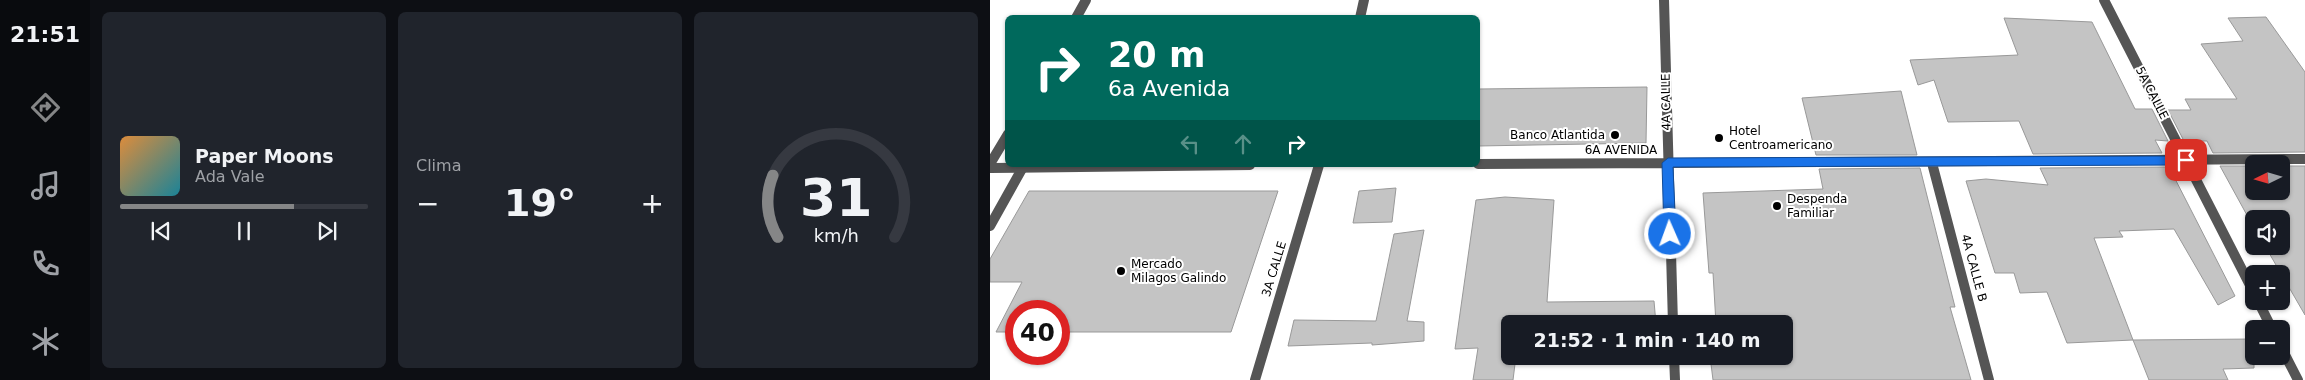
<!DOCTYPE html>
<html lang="es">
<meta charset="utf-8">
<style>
:root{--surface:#171b24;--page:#20242c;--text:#f1f3f6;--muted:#9ea1a6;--line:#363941;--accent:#858687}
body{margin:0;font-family:"DejaVu Sans",sans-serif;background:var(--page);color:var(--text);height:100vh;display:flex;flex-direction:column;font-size:19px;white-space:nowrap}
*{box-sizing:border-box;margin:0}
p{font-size:16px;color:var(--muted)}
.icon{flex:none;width:28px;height:28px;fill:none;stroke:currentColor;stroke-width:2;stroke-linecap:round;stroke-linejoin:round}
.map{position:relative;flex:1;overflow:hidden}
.sheet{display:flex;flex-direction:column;gap:12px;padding:12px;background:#0d0f14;width:900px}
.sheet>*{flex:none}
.banner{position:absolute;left:15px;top:15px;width:475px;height:152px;border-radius:8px;box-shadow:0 1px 4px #0004;background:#00695c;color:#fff;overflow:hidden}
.needle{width:32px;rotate:265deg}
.tools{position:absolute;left:1255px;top:155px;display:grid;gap:10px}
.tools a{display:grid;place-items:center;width:45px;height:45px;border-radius:8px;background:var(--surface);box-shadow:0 1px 4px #0004;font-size:25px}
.speed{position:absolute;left:15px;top:300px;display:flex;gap:10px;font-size:25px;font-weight:700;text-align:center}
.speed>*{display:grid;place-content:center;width:65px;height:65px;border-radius:50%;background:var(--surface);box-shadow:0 1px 4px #0004;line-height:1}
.speed .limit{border:8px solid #d22;background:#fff;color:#111}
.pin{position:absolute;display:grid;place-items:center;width:42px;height:42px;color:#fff;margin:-21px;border-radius:10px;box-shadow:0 2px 8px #0006}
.me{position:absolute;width:55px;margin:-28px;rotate:358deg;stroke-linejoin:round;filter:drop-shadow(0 0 4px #0008)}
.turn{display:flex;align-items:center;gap:18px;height:105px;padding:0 20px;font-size:22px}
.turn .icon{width:65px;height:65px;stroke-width:2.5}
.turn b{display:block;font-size:35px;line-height:42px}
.lanes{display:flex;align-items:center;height:48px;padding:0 20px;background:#0003;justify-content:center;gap:25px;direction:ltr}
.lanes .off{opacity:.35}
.big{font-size:38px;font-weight:600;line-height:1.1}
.sheet .card{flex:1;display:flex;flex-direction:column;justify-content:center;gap:8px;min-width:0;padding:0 18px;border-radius:8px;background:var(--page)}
.sheet .dial{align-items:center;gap:0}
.dial svg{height:130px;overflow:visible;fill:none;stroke:var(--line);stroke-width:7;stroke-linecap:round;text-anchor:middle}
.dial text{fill:var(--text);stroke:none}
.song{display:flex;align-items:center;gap:15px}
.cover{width:60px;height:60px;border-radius:8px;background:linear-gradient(135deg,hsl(30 70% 55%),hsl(190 70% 35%))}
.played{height:5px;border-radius:2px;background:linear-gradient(90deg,var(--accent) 70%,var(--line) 70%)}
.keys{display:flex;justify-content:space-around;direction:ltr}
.heat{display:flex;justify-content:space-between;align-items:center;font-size:28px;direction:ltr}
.sheet .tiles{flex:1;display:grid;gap:12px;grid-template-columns:repeat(3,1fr)}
.trip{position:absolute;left:511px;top:315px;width:292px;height:50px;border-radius:8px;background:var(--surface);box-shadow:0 1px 4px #0004;font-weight:600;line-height:50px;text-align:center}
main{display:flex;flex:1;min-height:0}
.menu{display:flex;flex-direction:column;width:90px;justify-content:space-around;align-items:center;background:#090b0e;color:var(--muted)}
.menu .icon{width:35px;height:35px}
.menu .on{color:var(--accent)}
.menu b{font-size:22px;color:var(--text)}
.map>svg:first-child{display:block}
.building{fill:#c4c4c4;stroke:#999}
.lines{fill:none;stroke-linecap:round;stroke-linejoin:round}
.pedestrian{stroke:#555;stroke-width:10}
.minor{stroke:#555;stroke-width:10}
.tertiary{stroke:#555;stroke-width:10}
.route{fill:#1a73e8;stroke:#114b97}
.poi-dot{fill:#000;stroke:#fff;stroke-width:2}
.labels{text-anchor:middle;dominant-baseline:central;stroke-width:4;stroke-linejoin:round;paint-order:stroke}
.street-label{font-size:12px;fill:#000;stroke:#fff}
.poi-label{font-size:12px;fill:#000;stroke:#fff;text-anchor:start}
</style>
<main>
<nav class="menu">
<b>21:51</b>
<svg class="icon on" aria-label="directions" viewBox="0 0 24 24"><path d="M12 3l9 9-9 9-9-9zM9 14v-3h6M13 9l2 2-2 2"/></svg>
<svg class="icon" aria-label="music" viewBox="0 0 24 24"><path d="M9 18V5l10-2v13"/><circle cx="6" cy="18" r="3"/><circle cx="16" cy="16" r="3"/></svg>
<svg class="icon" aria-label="phone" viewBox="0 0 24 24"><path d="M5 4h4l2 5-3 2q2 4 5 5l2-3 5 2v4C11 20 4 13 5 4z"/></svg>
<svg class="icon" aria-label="climate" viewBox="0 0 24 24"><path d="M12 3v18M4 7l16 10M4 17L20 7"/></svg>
</nav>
<section class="sheet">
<div class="tiles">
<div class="card">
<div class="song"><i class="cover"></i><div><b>Paper Moons</b><p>Ada Vale</p></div></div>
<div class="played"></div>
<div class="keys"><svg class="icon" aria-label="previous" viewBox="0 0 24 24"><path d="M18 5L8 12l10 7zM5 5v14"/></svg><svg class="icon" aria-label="pause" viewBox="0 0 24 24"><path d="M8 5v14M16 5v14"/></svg><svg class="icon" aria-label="next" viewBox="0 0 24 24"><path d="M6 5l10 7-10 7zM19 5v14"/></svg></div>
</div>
<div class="card"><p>Clima</p>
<div class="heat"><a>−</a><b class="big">19°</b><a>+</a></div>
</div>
<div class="card dial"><svg viewBox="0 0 100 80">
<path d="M14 69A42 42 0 1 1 86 69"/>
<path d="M14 69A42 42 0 0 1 11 31" stroke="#858687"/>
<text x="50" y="56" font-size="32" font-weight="700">31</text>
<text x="50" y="72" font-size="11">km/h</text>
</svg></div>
</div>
</section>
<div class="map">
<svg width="1315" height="380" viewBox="0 0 1315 380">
<rect width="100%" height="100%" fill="#fff"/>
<path class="building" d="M 1276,17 L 1315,72 L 1315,152 L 1223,153 L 1217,141 L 1194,141 L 1178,110 L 1201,110 L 1195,99 L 1247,99 L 1211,44 L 1253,41 L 1238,18 Z
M 1014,18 L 1102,22 L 1145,109 L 1162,109 L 1178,141 L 1165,140 L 1172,153 L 1043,154 L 1029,121 L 958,122 L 944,80 L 928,85 L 920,60 L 1028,55 Z
M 657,87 L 656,143 L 488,146 L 488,89 Z
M 911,91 L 927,155 L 826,155 L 812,98 Z
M 1230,166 L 1264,166 L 1264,191 L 1291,191 L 1291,166 L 1315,166 L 1315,315 L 1275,246 L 1291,246 L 1291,219 L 1264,219 L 1264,228 Z
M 1179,167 L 1245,296 L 1228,305 L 1184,229 L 1129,231 L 1133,237 L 1104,238 L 1143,340 L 1077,343 L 1057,292 L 1030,293 L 1024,273 L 1005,273 L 976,181 L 996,179 L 1058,185 L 1050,168 Z
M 930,168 L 965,307 L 960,307 L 981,380 L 723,380 L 720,356 L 795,356 L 795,324 L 726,324 L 723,273 L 719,273 L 713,193 L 833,189 L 829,169 Z
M 406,188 L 402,222 L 363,223 L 369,191 Z
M 39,191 L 288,191 L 241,332 L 69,332 L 69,311 L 26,311 L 26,332 L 6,332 L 32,282 L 0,282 L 0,259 Z
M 515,197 L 564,200 L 557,302 L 664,301 L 666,324 L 520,324 L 520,356 L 553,356 L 553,362 L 525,364 L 523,380 L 483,380 L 488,348 L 465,349 L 486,200 Z
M 434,230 L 417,321 L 434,322 L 434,341 L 382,345 L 382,343 L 298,346 L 304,320 L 386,321 L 404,234 Z
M 1264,339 L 1264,368 L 1233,369 L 1238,380 L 1159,380 L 1143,340 Z"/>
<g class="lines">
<path class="pedestrian" d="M 86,18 L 96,0
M 370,18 L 374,0
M 0,164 L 18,134
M 0,226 L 33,167
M 265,380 L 329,165"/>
<path class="minor" d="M 678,163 L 1315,159
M 942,163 L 999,380"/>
<path class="tertiary" d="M 674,0 L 683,324
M 1114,0 L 1264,293
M 488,164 L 678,163
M 0,168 L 260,165
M 1268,301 L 1282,329
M 1291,347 L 1308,380
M 684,356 L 685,380"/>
</g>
<path class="route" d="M 1196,156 L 1201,160 L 1196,165 L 683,167 L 686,234 L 680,239 L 674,234 L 672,163 L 678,158 Z"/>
<g class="poi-dot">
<circle cx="625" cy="135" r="5"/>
<circle cx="729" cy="138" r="5"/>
<circle cx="787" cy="206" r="5"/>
<circle cx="131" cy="271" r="5"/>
</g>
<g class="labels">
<g class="street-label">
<text transform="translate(1162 93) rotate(63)">5A CALLE</text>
<text transform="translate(676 102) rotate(-91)">4A CALLE</text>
<text x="631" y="150">6A AVENIDA</text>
<text transform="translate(984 268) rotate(75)">4A CALLE B</text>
<text transform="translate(284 269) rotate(-73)">3A CALLE</text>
</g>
<g class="poi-label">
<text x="739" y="131">Hotel<tspan x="739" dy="14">Centroamericano</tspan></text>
<text x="615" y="135" text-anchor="end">Banco Atlantida</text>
<text x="797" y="199">Despenda<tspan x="797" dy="14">Familiar</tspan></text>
<text x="141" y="264">Mercado<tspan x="141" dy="14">Milagos Galindo</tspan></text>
</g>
</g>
</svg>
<div class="tools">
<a><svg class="needle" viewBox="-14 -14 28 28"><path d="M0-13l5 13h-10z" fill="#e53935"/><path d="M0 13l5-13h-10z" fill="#9ea1a6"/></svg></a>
<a><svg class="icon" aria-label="sound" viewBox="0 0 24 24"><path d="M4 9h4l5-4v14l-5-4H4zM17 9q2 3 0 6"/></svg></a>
<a>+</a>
<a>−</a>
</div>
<div class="speed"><div class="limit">40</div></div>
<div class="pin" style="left:1196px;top:160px;background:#d93025"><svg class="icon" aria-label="arrive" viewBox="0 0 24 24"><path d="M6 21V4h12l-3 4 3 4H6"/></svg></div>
<svg class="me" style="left:680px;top:234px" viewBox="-20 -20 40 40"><circle r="17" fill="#1a73e8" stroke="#fff" stroke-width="3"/><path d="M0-11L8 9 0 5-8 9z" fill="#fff"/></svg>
<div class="trip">21:52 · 1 min · 140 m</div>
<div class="banner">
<div class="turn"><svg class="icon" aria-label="right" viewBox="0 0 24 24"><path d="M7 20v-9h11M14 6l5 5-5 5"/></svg><div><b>20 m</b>6a Avenida</div></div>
<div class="lanes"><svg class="icon off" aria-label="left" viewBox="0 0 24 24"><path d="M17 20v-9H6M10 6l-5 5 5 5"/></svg><svg class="icon off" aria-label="ahead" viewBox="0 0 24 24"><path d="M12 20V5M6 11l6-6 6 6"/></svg><svg class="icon" aria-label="right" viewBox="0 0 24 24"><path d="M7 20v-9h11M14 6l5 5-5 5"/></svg></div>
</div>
</div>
</main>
